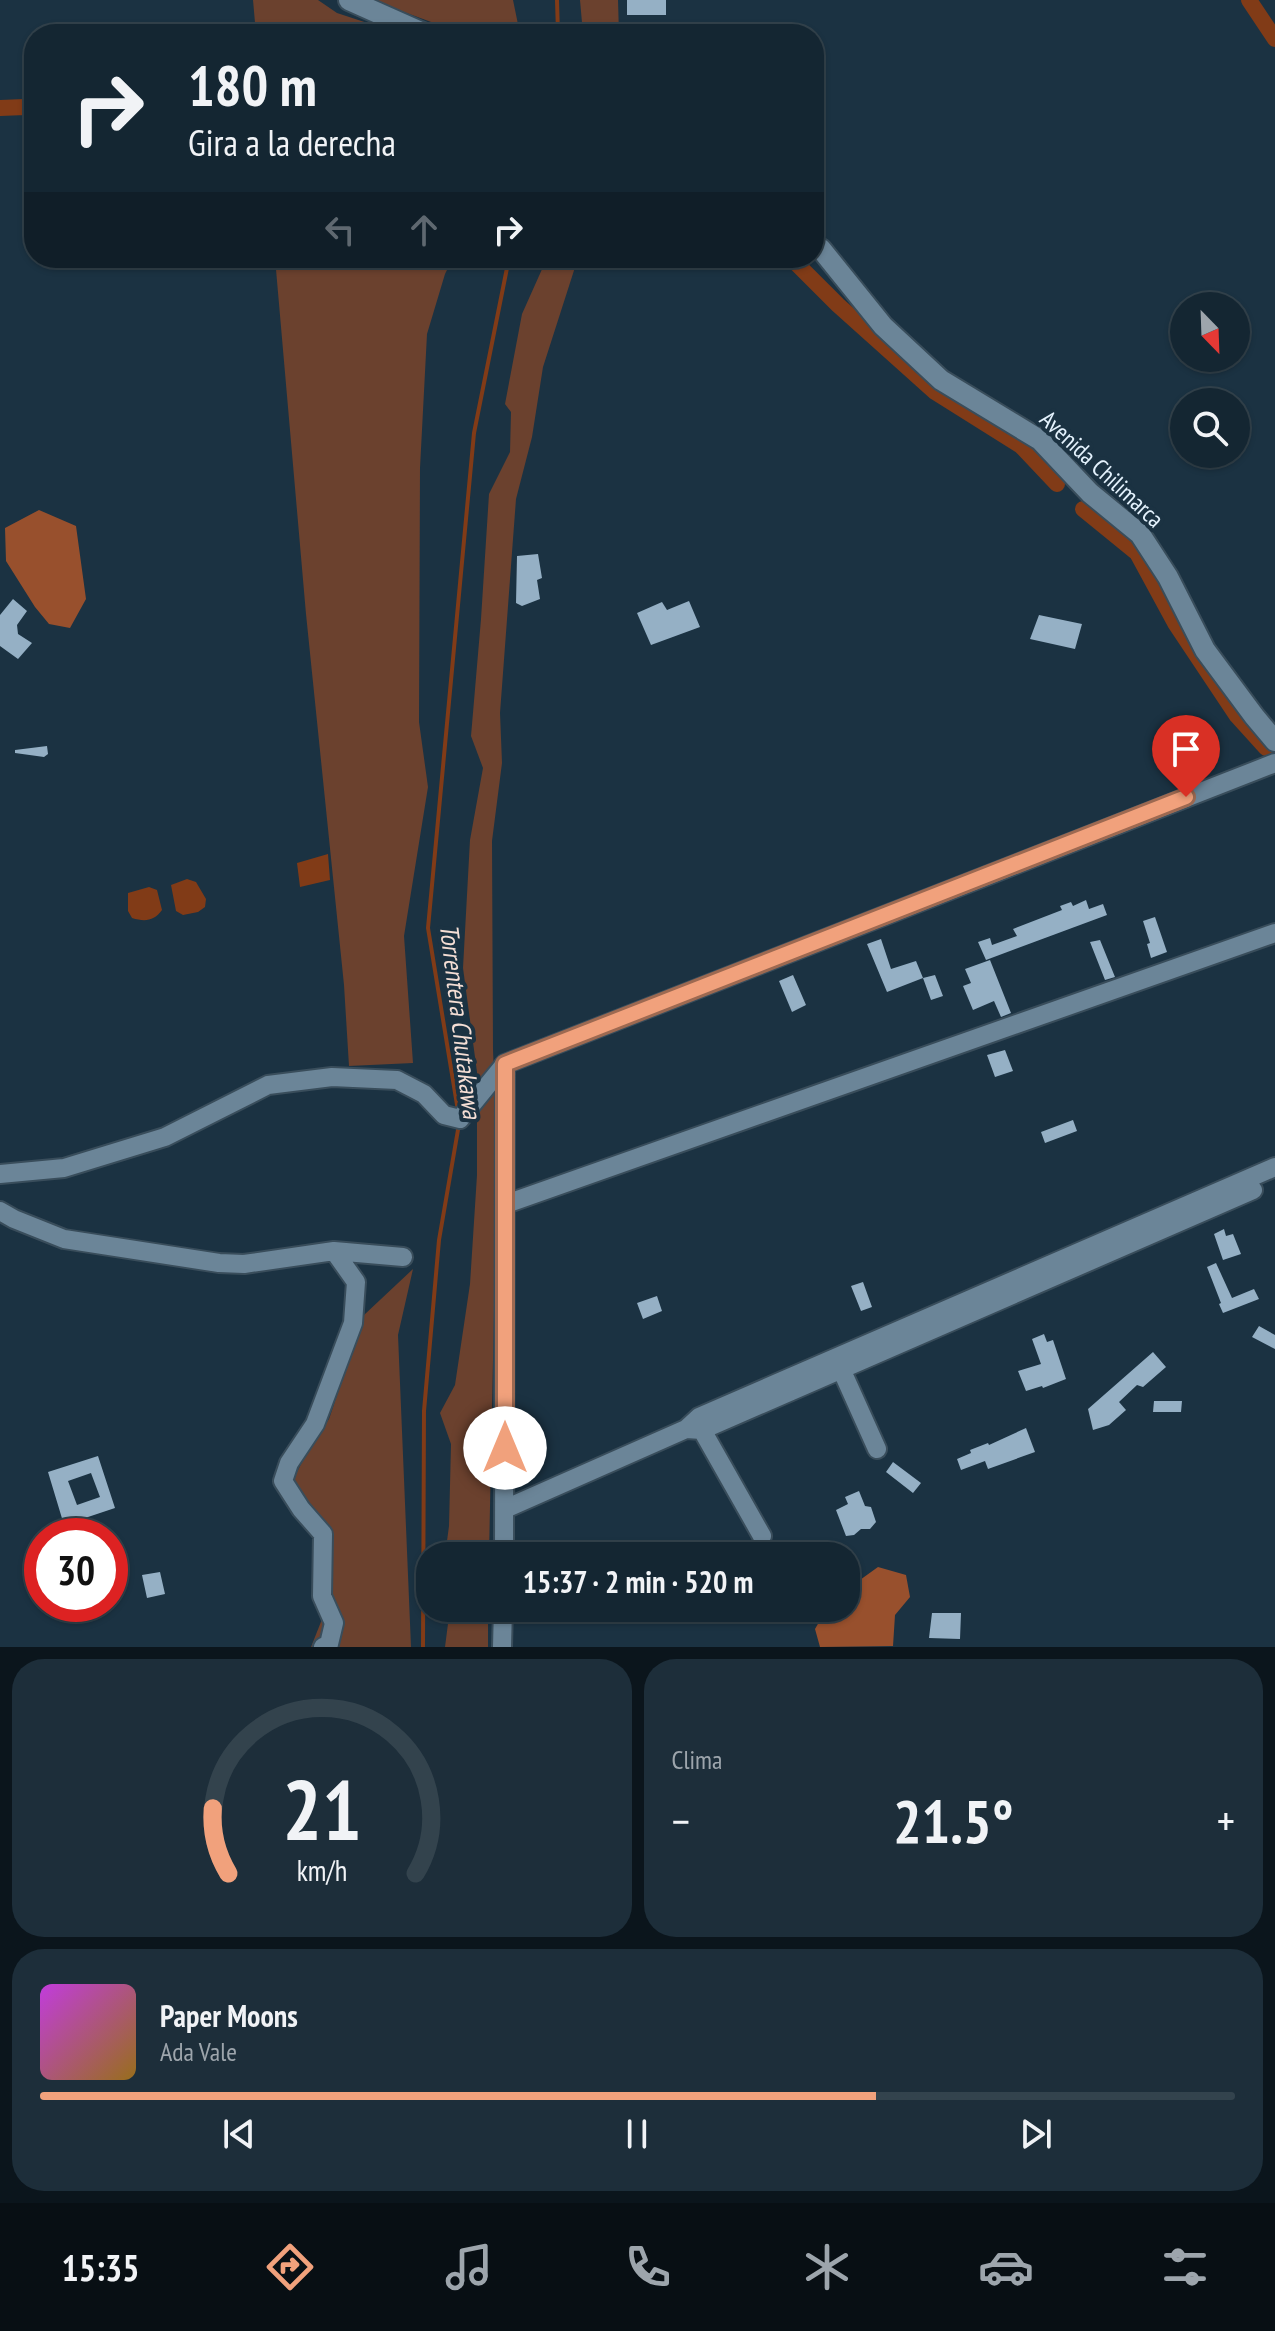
<!DOCTYPE html>
<html lang="es">
<meta charset="utf-8">
<style>
:root{--surface:#142632;--page:#1d2e3a;--text:#f1f3f6;--muted:#9da5ac;--line:#33434d;--accent:#f1a17c}
body{margin:0;font-family:"PT Sans Narrow",sans-serif;background:var(--page);color:var(--text);height:100vh;display:flex;flex-direction:column;font-size:30px;white-space:nowrap}
*{box-sizing:border-box;margin:0}
p{font-size:26px;color:var(--muted)}
.icon{flex:none;width:44px;height:44px;fill:none;stroke:currentColor;stroke-width:2;stroke-linecap:round;stroke-linejoin:round}
.map{position:relative;height:1647px;overflow:hidden}
.panel{display:flex;flex-direction:column;gap:12px;padding:12px;background:#0b151c;flex:1}
.panel>*{flex:none}
.banner{position:absolute;left:24px;top:24px;width:800px;height:244px;border-radius:32px;box-shadow:0 2px 6px #0004,0 0 0 2px var(--line);background:#142632;color:var(--text);overflow:hidden}
.needle{width:52px;rotate:157deg}
.controls{position:absolute;left:1170px;top:292px;display:grid;gap:16px}
.controls a{display:grid;place-items:center;width:80px;height:80px;border-radius:50%;background:var(--surface);box-shadow:0 2px 6px #0004,0 0 0 2px var(--line);font-size:40px}
.speed{position:absolute;left:24px;top:1518px;display:flex;gap:16px;font-size:40px;font-weight:700;text-align:center}
.speed>*{display:grid;place-content:center;width:104px;height:104px;border-radius:50%;background:var(--surface);box-shadow:0 2px 6px #0004,0 0 0 2px var(--line);line-height:1}
.speed .limit{border:12px solid #d22;background:#fff;color:#111}
.pin{position:absolute;display:grid;place-items:center;width:68px;height:68px;color:#fff;margin:-82px -34px;border-radius:50% 50% 50% 0;rotate:-45deg;box-shadow:0 0 8px #0007}
.pin .icon{rotate:45deg}
.me{position:absolute;width:88px;margin:-44px;rotate:0deg;stroke-linejoin:round;filter:drop-shadow(0 0 6px #0008)}
.turn{display:flex;align-items:center;gap:28px;height:168px;padding:0 32px;font-size:36px}
.turn .icon{width:104px;height:104px;stroke-width:2.5}
.turn b{display:block;font-size:56px;line-height:68px}
.lanes{display:flex;align-items:center;height:76px;padding:0 32px;background:#0003;justify-content:center;gap:40px;direction:ltr}
.lanes .off{opacity:.35}
.big{font-size:60px;font-weight:600;line-height:1.1}
.panel .tile{flex:1;display:flex;flex-direction:column;justify-content:center;gap:12px;min-width:0;padding:0 28px;border-radius:32px;background:var(--page)}
.panel .dial{align-items:center;gap:0}
.dial svg{height:208px;overflow:visible;fill:none;stroke:var(--line);stroke-width:7;stroke-linecap:round;text-anchor:middle}
.dial text{fill:var(--text);stroke:none}
.song{display:flex;align-items:center;gap:24px}
.cover{width:96px;height:96px;border-radius:12px;background:linear-gradient(135deg,hsl(290 70% 55%),hsl(40 70% 35%))}
.played{height:8px;border-radius:4px;background:linear-gradient(90deg,var(--accent) 70%,var(--line) 70%)}
.keys{display:flex;justify-content:space-around;direction:ltr}
.heat{display:flex;justify-content:space-between;align-items:center;font-size:44px;direction:ltr}
.panel .tiles{flex:1;display:grid;gap:12px;grid-template-columns:1fr 1fr}
.tile:last-child{grid-column:span 2}
.trip{position:absolute;left:416px;top:1542px;width:444px;height:80px;border-radius:32px;background:var(--surface);box-shadow:0 2px 6px #0004,0 0 0 2px var(--line);font-weight:600;line-height:80px;text-align:center}
.dock{display:flex;height:128px;justify-content:space-around;align-items:center;background:#080f14;color:var(--muted)}
.dock .icon{width:56px;height:56px}
.dock .current{color:var(--accent)}
.dock b{font-size:36px;color:var(--text)}
.map>svg:first-child{display:block}
.green{fill:#6b412e}
.forest{fill:#98502d}
.water{fill:#813b17}
.lines{fill:none;stroke-linecap:round;stroke-linejoin:round}
.stream{stroke:#813b17;stroke-width:4}
.canal{stroke:#813b17;stroke-width:16}
.building{fill:#95b0c5;fill-rule:evenodd}
.minor-casing{stroke:#394d5b;stroke-width:22}
.tertiary-casing{stroke:#394d5b;stroke-width:24}
.minor{stroke:#6b8598;stroke-width:18}
.tertiary{stroke:#6b8598;stroke-width:20}
.route-casing{stroke:#9d6951;stroke-width:20}
.route{stroke:#f1a17c;stroke-width:14}
.labels{text-anchor:middle;dominant-baseline:central;stroke-width:8;stroke-linejoin:round;paint-order:stroke}
.street-label{font-size:24px;fill:#e4f2fd;stroke:#1b3242}
.water-label{font-size:26px;font-style:italic;fill:#f4ded5;stroke:#1b3242}
</style>
<div class="map">
<svg width="1275" height="1647" viewBox="0 0 1275 1647">
<rect width="100%" height="100%" fill="#1b3242"/>
<path class="green" d="M 253,0 L 318,0 L 337,13 L 401,34 L 256,34 Z
M 371,0 L 513,0 L 520,34 L 464,34 Z
M 580,0 L 618,0 L 619,34 L 583,34 Z
M 275,258 L 453,258 L 445,274 L 427,334 L 420,468 L 419,722 L 428,787 L 404,936 L 413,1063 L 349,1066 L 344,985 L 306,614 Z
M 547,258 L 578,258 L 543,367 L 532,437 L 516,499 L 500,713 L 502,763 L 492,841 L 493,1049 L 497,1165 L 489,1556 L 445,1556 L 449,1526 L 451,1444 L 440,1413 L 455,1385 L 470,1284 L 477,1175 L 477,1072 L 463,968 L 470,840 L 483,768 L 471,736 L 481,619 L 489,494 L 510,452 L 511,412 L 505,404 L 522,314 Z
M 413,1269 L 398,1335 L 411,1647 L 311,1647 L 332,1594 L 328,1530 L 293,1480 L 309,1448 L 329,1419 L 364,1315 Z
M 450,1608 L 488,1608 L 488,1647 L 445,1647 Z"/>
<path class="forest" d="M 39,510 L 76,526 L 86,599 L 70,628 L 49,624 L 35,607 L 6,561 L 5,528 Z
M 878,1567 L 906,1575 L 910,1597 L 895,1615 L 893,1646 L 820,1647 L 815,1629 L 827,1608 L 846,1608 L 846,1590 Z"/>
<path class="water" d="M 328,854 L 330,880 L 300,887 L 297,863 Z
M 187,879 L 196,882 L 206,899 L 205,907 L 198,912 L 183,915 L 176,911 L 171,885 Z
M 149,887 L 157,890 L 162,910 C 154,921 145,922 132,918 L 128,911 L 128,893 Z"/>
<g class="lines">
<path class="stream" d="M 557,0 L 558,34
M 458,1111 L 428,928 L 474,433 L 509,258
M 423,1647 L 424,1411 L 439,1240 L 459,1124"/>
<path class="canal" d="M 1249,0 L 1275,39
M 0,108 L 25,107 L 34,113
M 791,258 L 838,305 L 935,392 L 1021,446 L 1057,484
M 1083,509 L 1137,553 L 1175,623 L 1237,716 L 1266,748"/>
</g>
<path class="building" d="M 627,0 L 666,0 L 666,15 L 627,15 Z
M 538,554 L 542,578 L 537,580 L 540,599 L 522,606 L 516,603 L 517,556 Z
M 13,599 L 27,611 L 17,625 L 18,634 L 32,643 L 18,659 L 0,646 L 0,615 Z
M 689,601 L 700,627 L 651,645 L 637,613 L 662,602 L 667,610 Z
M 1039,615 L 1082,624 L 1075,649 L 1030,639 Z
M 47,746 L 48,754 L 44,757 L 15,753 L 15,750 Z
M 1086,900 L 1089,909 L 1103,904 L 1107,915 L 986,960 L 978,942 L 990,938 L 992,945 L 1017,936 L 1013,929 L 1062,910 L 1060,906 L 1071,902 L 1073,906 Z
M 1155,917 L 1167,952 L 1151,958 L 1147,944 L 1150,943 L 1143,921 Z
M 881,939 L 891,969 L 916,961 L 923,978 L 887,992 L 867,944 Z
M 1100,940 L 1115,977 L 1105,980 L 1090,942 Z
M 990,960 L 1011,1013 L 1001,1017 L 994,1001 L 973,1010 L 963,986 L 971,983 L 965,969 Z
M 793,975 L 806,1005 L 792,1012 L 779,981 Z
M 935,975 L 943,996 L 931,1000 L 923,978 Z
M 1005,1050 L 1013,1071 L 995,1077 L 987,1055 Z
M 1073,1120 L 1077,1131 L 1045,1143 L 1041,1132 Z
M 1224,1229 L 1226,1236 L 1233,1234 L 1241,1254 L 1223,1260 L 1214,1234 Z
M 1216,1263 L 1232,1298 L 1254,1289 L 1259,1299 L 1223,1313 L 1219,1304 L 1221,1303 L 1207,1267 Z
M 863,1282 L 872,1307 L 861,1311 L 851,1286 Z
M 657,1296 L 662,1311 L 643,1319 L 637,1303 Z
M 1259,1326 L 1275,1335 L 1275,1349 L 1252,1337 Z
M 1044,1334 L 1047,1342 L 1053,1340 L 1066,1379 L 1043,1388 L 1042,1386 L 1026,1391 L 1018,1371 L 1041,1364 L 1032,1339 Z
M 1153,1352 L 1166,1367 L 1143,1387 L 1137,1385 L 1119,1402 L 1126,1410 L 1109,1425 L 1093,1430 L 1088,1409 Z
M 1154,1401 L 1182,1401 L 1181,1412 L 1153,1412 Z
M 1026,1428 L 1035,1452 L 988,1469 L 985,1461 L 961,1470 L 957,1459 L 971,1453 L 970,1450 L 988,1443 L 989,1445 Z
M 98,1456 L 115,1508 L 64,1525 L 48,1472 ZM 91,1473 L 100,1497 L 77,1505 L 68,1481 Z
M 893,1462 L 921,1483 L 913,1493 L 886,1472 Z
M 859,1491 L 865,1506 L 871,1507 L 876,1522 L 870,1529 L 861,1529 L 854,1535 L 846,1536 L 836,1510 L 848,1504 L 845,1497 Z
M 662,1543 L 684,1556 L 632,1556 L 631,1555 Z
M 160,1572 L 165,1594 L 147,1598 L 142,1575 Z
M 932,1613 L 961,1613 L 960,1639 L 929,1638 Z"/>
<g class="lines">
<g class="minor-casing">
<path id="minor" d="M 0,1174 L 64,1168 L 165,1137 L 268,1085 L 332,1077 L 397,1080 L 424,1094 L 444,1115 L 460,1119 L 505,1064 L 1275,763
M 506,1204 L 1275,933
M 0,1211 L 14,1219 L 64,1239 L 219,1263 L 244,1264 L 334,1251 L 403,1257
M 842,1371 L 877,1449
M 686,1429 L 702,1430 L 1253,1190
M 702,1430 L 762,1536
M 505,1509 L 686,1429 L 699,1417 L 1275,1167
M 504,1556 L 505,1064
M 323,1647 L 329,1644 L 334,1623 L 322,1596 L 323,1534 L 301,1509 L 283,1481 L 289,1463 L 315,1424 L 353,1323 L 356,1282 L 334,1251
M 502,1647 L 503,1608"/>
</g>
<g class="tertiary-casing">
<path id="tertiary" d="M 349,0 L 425,34
M 814,246 L 821,249 L 883,326 L 941,380 L 1040,440 L 1090,493 L 1140,534 L 1168,577 L 1205,650 L 1254,716 L 1275,741"/>
</g>
<use href="#minor" class="minor"/>
<use href="#tertiary" class="tertiary"/>
</g>
<g class="lines">
<g class="route-casing">
<path id="route" d="M 505,1448 L 505,1064 L 1186,797"/>
</g>
<use href="#route" class="route"/>
</g>
<g class="labels">
<g class="street-label">
<text transform="translate(1102 469) rotate(43)">Avenida Chilimarca</text>
</g>
<g class="water-label">
<text transform="translate(461 1021) rotate(83)">Torrentera Chutakawa</text>
</g>
</g>
</svg>
<div class="controls">
<a><svg class="needle" viewBox="-14 -14 28 28"><path d="M0-13l5 13h-10z" fill="#e53935"/><path d="M0 13l5-13h-10z" fill="#9da5ac"/></svg></a>
<a><svg class="icon" aria-label="search" viewBox="0 0 24 24"><circle cx="10" cy="10" r="6"/><path d="M15 15l6 6"/></svg></a>
</div>
<div class="speed"><div class="limit">30</div></div>
<div class="pin" style="left:1186px;top:797px;background:#d93025"><svg class="icon" aria-label="arrive" viewBox="0 0 24 24"><path d="M6 21V4h12l-3 4 3 4H6"/></svg></div>
<svg class="me" style="left:505px;top:1448px" viewBox="-20 -20 40 40"><circle r="19" fill="#fff"/><path d="M0-13L10 11 0 6-10 11z" fill="#f1a17c"/></svg>
<div class="trip">15:37 · 2 min · 520 m</div>
<div class="banner">
<div class="turn"><svg class="icon" aria-label="right" viewBox="0 0 24 24"><path d="M7 20v-9h11M14 6l5 5-5 5"/></svg><div><b>180 m</b>Gira a la derecha</div></div>
<div class="lanes"><svg class="icon off" aria-label="left" viewBox="0 0 24 24"><path d="M17 20v-9H6M10 6l-5 5 5 5"/></svg><svg class="icon off" aria-label="ahead" viewBox="0 0 24 24"><path d="M12 20V5M6 11l6-6 6 6"/></svg><svg class="icon" aria-label="right" viewBox="0 0 24 24"><path d="M7 20v-9h11M14 6l5 5-5 5"/></svg></div>
</div>
</div>
<section class="panel">
<div class="tiles">
<div class="tile dial"><svg viewBox="0 0 100 80">
<path d="M14 69A42 42 0 1 1 86 69"/>
<path d="M14 69A42 42 0 0 1 8 44" stroke="#f1a17c"/>
<text x="50" y="56" font-size="32" font-weight="700">21</text>
<text x="50" y="72" font-size="11">km/h</text>
</svg></div>
<div class="tile"><p>Clima</p>
<div class="heat"><a>−</a><b class="big">21.5°</b><a>+</a></div>
</div>
<div class="tile">
<div class="song"><i class="cover"></i><div><b>Paper Moons</b><p>Ada Vale</p></div></div>
<div class="played"></div>
<div class="keys"><svg class="icon" aria-label="previous" viewBox="0 0 24 24"><path d="M18 5L8 12l10 7zM5 5v14"/></svg><svg class="icon" aria-label="pause" viewBox="0 0 24 24"><path d="M8 5v14M16 5v14"/></svg><svg class="icon" aria-label="next" viewBox="0 0 24 24"><path d="M6 5l10 7-10 7zM19 5v14"/></svg></div>
</div>
</div>
</section>
<nav class="dock">
<b>15:35</b>
<svg class="icon current" aria-label="directions" viewBox="0 0 24 24"><path d="M12 3l9 9-9 9-9-9zM9 14v-3h6M13 9l2 2-2 2"/></svg>
<svg class="icon" aria-label="music" viewBox="0 0 24 24"><path d="M9 18V5l10-2v13"/><circle cx="6" cy="18" r="3"/><circle cx="16" cy="16" r="3"/></svg>
<svg class="icon" aria-label="phone" viewBox="0 0 24 24"><path d="M5 4h4l2 5-3 2q2 4 5 5l2-3 5 2v4C11 20 4 13 5 4z"/></svg>
<svg class="icon" aria-label="climate" viewBox="0 0 24 24"><path d="M12 3v18M4 7l16 10M4 17L20 7"/></svg>
<svg class="icon" aria-label="car" viewBox="0 0 24 24"><path d="M5 17H2v-5l4-1 3-4h7l3 4 3 1v5h-3M9 17h6M6 11h13"/><circle cx="7" cy="17" r="2"/><circle cx="17" cy="17" r="2"/></svg>
<svg class="icon" aria-label="filters" viewBox="0 0 24 24"><path d="M4 7h16M4 17h16"/><circle cx="9" cy="7" r="2"/><circle cx="15" cy="17" r="2"/></svg>
</nav>
